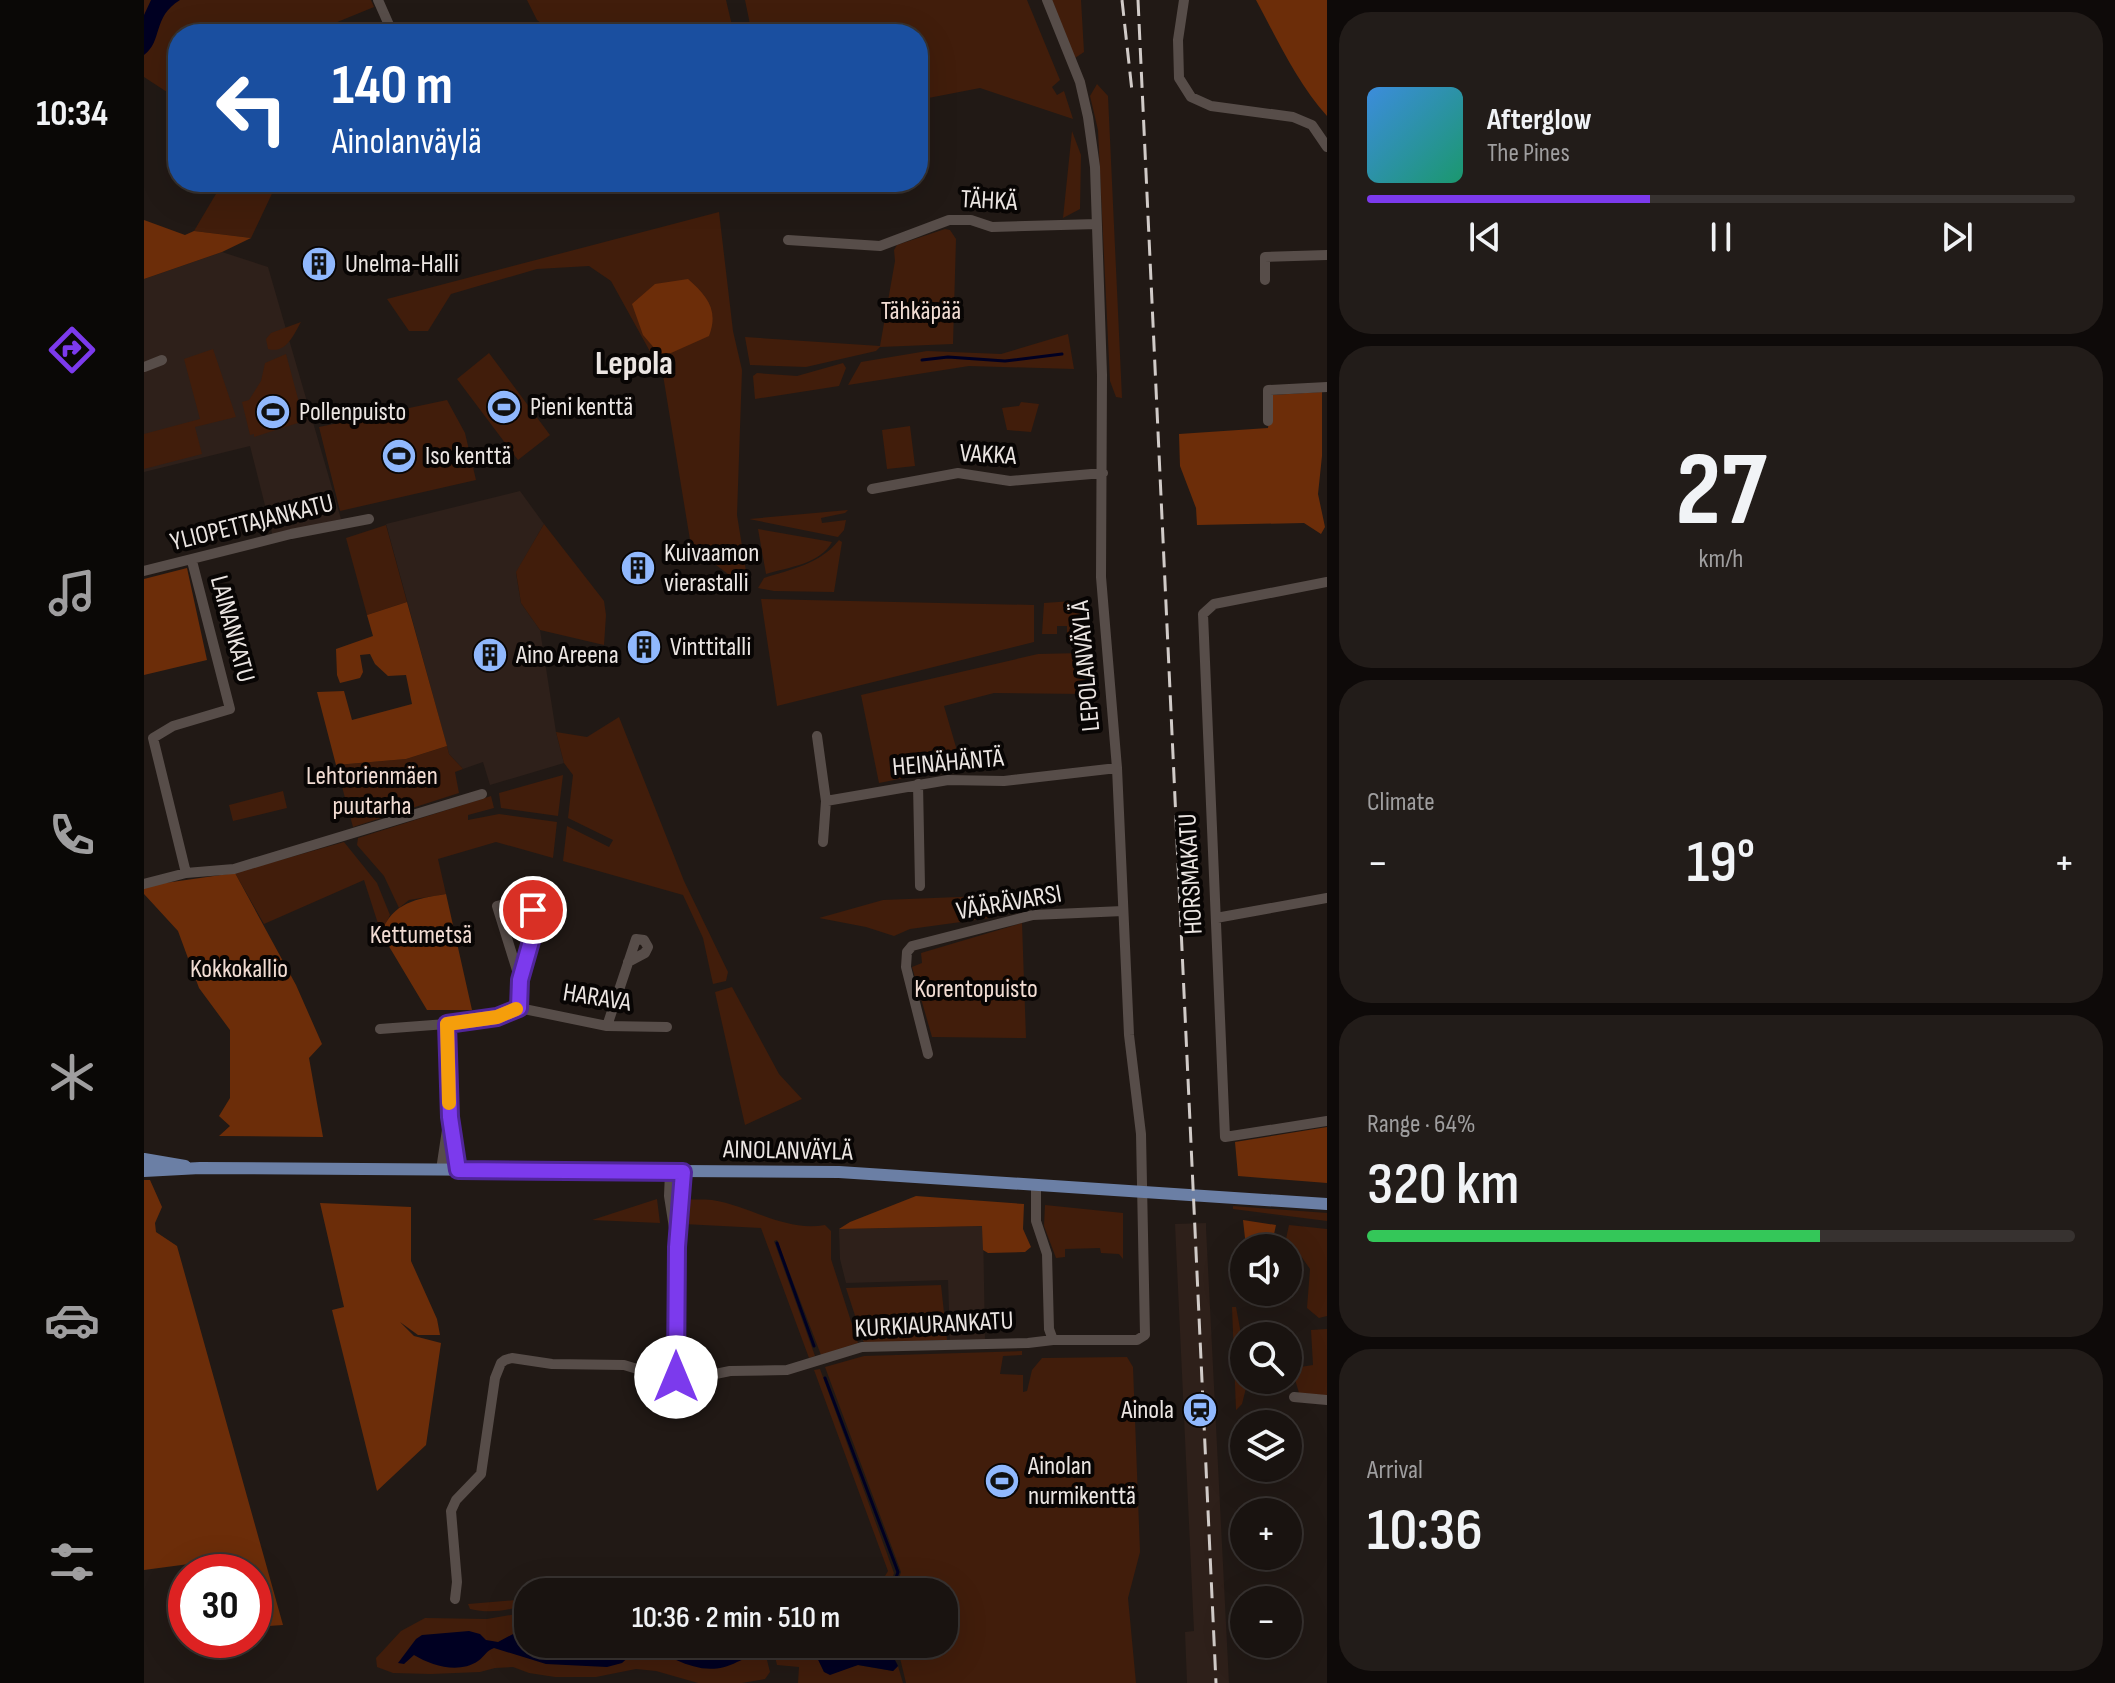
<!DOCTYPE html>
<meta charset="utf-8">
<style>
:root{--surface:#191310;--page:#221c19;--text:#f1f3f6;--muted:#9f9e9f;--line:#373230;--accent:#7c3aed}
body{margin:0;font-family:"Sofia Sans Condensed",sans-serif;background:var(--page);color:var(--text);height:100vh;display:flex;flex-direction:column;font-size:30px;white-space:nowrap}
*{box-sizing:border-box;margin:0}
p{font-size:26px;color:var(--muted)}
.icon{flex:none;width:44px;height:44px;fill:none;stroke:currentColor;stroke-width:2;stroke-linecap:round;stroke-linejoin:round}
.map{position:relative;flex:1;overflow:hidden}
.panel{display:flex;flex-direction:column;gap:12px;padding:12px;background:#0e0a09;width:788px}
.panel>*{flex:none}
.guide{position:absolute;left:24px;top:24px;width:760px;height:168px;border-radius:32px;box-shadow:0 8px 32px #0002,0 0 0 2px var(--line);background:#1a4fa0;color:#fff;overflow:hidden}
.tools{position:absolute;left:1086px;top:1234px;display:grid;gap:16px}
.tools a{display:grid;place-items:center;width:72px;height:72px;border-radius:50%;background:var(--surface);box-shadow:0 8px 32px #0002,0 0 0 2px var(--line);font-size:40px}
.speed{position:absolute;left:24px;top:1554px;display:flex;gap:16px;font-size:40px;font-weight:700;text-align:center}
.speed>*{display:grid;place-content:center;width:104px;height:104px;border-radius:50%;background:var(--surface);box-shadow:0 8px 32px #0002,0 0 0 2px var(--line);line-height:1}
.speed .limit{border:12px solid #d22;background:#fff;color:#111}
.pin{position:absolute;display:grid;place-items:center;width:68px;height:68px;color:#fff;margin:-34px;border:4px solid #fff;border-radius:50%;box-shadow:0 2px 8px #0007}
.me{position:absolute;width:88px;margin:-44px;rotate:0deg;stroke-linejoin:round;filter:drop-shadow(0 0 6px #0008)}
.turn{display:flex;align-items:center;gap:28px;height:168px;padding:0 32px;font-size:36px}
.turn .icon{width:104px;height:104px;stroke-width:2.5}
.turn b{display:block;font-size:56px;line-height:68px}
.big{font-size:60px;font-weight:600;line-height:1.1}
.panel .tile{flex:1;display:flex;flex-direction:column;justify-content:center;gap:12px;min-width:0;padding:0 28px;border-radius:32px;background:var(--page)}
.panel .dial{align-items:center;gap:0}
.dial b{font-size:104px;line-height:1}
.song{display:flex;align-items:center;gap:24px}
.cover{width:96px;height:96px;border-radius:12px;background:linear-gradient(135deg,hsl(210 70% 55%),hsl(160 70% 35%))}
.played{height:8px;border-radius:4px;background:linear-gradient(90deg,var(--accent) 40%,var(--line) 40%)}
.keys{display:flex;justify-content:space-around;direction:ltr}
.heat{display:flex;justify-content:space-between;align-items:center;font-size:44px;direction:ltr}
.charge{height:12px;border-radius:6px;background:linear-gradient(90deg,#34c759 64%,var(--line) 0)}
.trip{position:absolute;left:370px;top:1578px;width:444px;height:80px;border-radius:32px;background:var(--surface);box-shadow:0 8px 32px #0002,0 0 0 2px var(--line);font-weight:600;line-height:80px;text-align:center}
main{display:flex;flex:1;min-height:0}
.tabs{display:flex;flex-direction:column;width:144px;justify-content:space-around;align-items:center;background:#0a0806;color:var(--muted)}
.tabs .icon{width:56px;height:56px}
.tabs .current{color:var(--accent)}
.tabs b{font-size:36px;color:var(--text)}
.map>svg:first-child{display:block}
.built{fill:#2e201a}
.green{fill:#411d0b}
.forest{fill:#6c2d09}
.water{fill:#002}
.lines{fill:none;stroke-linecap:round;stroke-linejoin:round}
.stream{stroke:#002;stroke-width:3}
.minor{stroke:#574d49;stroke-width:10}
.major{stroke:#6b7fa5;stroke-width:12}
.rail{stroke:#d1cbc8;stroke-width:3;stroke-dasharray:16 8;stroke-linecap:butt}
.route-casing{stroke:#51269a;stroke-width:20}
.route{stroke:#7c3aed;stroke-width:14}
.slow{stroke:#f59e0b;stroke-width:14}
.labels{text-anchor:middle;dominant-baseline:central;stroke-width:8;stroke-linejoin:round;paint-order:stroke}
.street-label{font-size:26px;fill:#ebe5e2;stroke:#080504}
.poi-label{font-size:26px;fill:#ebe5e2;stroke:#080504;text-anchor:start}
.park-label{font-size:26px;fill:#f1dcd3;stroke:#080504}
.district-label{font-size:34px;font-weight:bold;fill:#ebe5e2;stroke:#080504}
</style>
<main>
<nav class="tabs">
<b>10:34</b>
<svg class="icon current" aria-label="directions" viewBox="0 0 24 24"><path d="M12 3l9 9-9 9-9-9zM9 14v-3h6M13 9l2 2-2 2"/></svg>
<svg class="icon" aria-label="music" viewBox="0 0 24 24"><path d="M9 18V5l10-2v13"/><circle cx="6" cy="18" r="3"/><circle cx="16" cy="16" r="3"/></svg>
<svg class="icon" aria-label="phone" viewBox="0 0 24 24"><path d="M5 4h4l2 5-3 2q2 4 5 5l2-3 5 2v4C11 20 4 13 5 4z"/></svg>
<svg class="icon" aria-label="climate" viewBox="0 0 24 24"><path d="M12 3v18M4 7l16 10M4 17L20 7"/></svg>
<svg class="icon" aria-label="car" viewBox="0 0 24 24"><path d="M5 17H2v-5l4-1 3-4h7l3 4 3 1v5h-3M9 17h6M6 11h13"/><circle cx="7" cy="17" r="2"/><circle cx="17" cy="17" r="2"/></svg>
<svg class="icon" aria-label="filters" viewBox="0 0 24 24"><path d="M4 7h16M4 17h16"/><circle cx="9" cy="7" r="2"/><circle cx="15" cy="17" r="2"/></svg>
</nav>
<div class="map">
<svg width="1183" height="1683" viewBox="0 0 1183 1683">
<rect width="100%" height="100%" fill="#211915"/>
<path class="built" d="M 78,252 L 124,267 L 197,519 L 129,537 L 106,446 L 0,472 L 0,279 Z
M 376,491 L 400,524 L 372,573 L 377,603 L 396,630 L 412,732 L 420,763 L 346,785 L 339,762 L 319,769 L 305,754 L 242,524 Z
M 1062,1223 L 1062,1228 L 1085,1683 L 1043,1683 L 1041,1632 L 1050,1631 L 1031,1224 Z
M 839,1226 L 841,1339 L 806,1340 L 804,1280 L 702,1283 L 696,1259 L 695,1229 Z"/>
<path class="green" d="M 0,0 L 227,0 L 230,7 L 164,34 L 34,34 L 34,91 L 26,94 L 0,77 Z
M 383,0 L 582,0 L 590,34 L 412,34 L 393,20 Z
M 601,0 L 883,0 L 916,80 L 908,87 L 913,95 L 920,91 L 929,119 L 836,88 L 774,100 L 774,34 L 608,34 Z
M 908,0 L 937,0 L 940,52 L 931,58 Z
M 953,84 L 964,96 L 978,398 L 972,397 L 966,381 L 954,130 L 946,96 Z
M 928,131 L 937,155 L 936,209 L 919,218 Z
M 79,182 L 133,183 L 107,238 L 50,231 Z
M 575,212 L 589,331 L 598,370 L 593,515 L 605,590 L 547,546 L 519,375 L 467,281 L 445,266 L 393,269 L 307,294 L 284,331 L 265,331 L 243,299 Z
M 801,229 L 806,230 L 812,239 L 809,344 L 736,347 L 732,351 L 662,367 L 606,365 L 601,337 L 736,346 L 751,261 L 750,250 L 753,245 Z
M 157,322 C 149,336 142,354 124,349 L 122,339 L 127,333 Z
M 924,334 L 930,369 L 825,366 L 704,385 L 717,362 L 783,351 L 857,354 Z
M 69,349 L 92,417 L 51,427 L 58,454 L 0,469 L 0,434 L 56,419 L 40,359 Z
M 345,353 L 406,435 L 374,460 L 313,379 Z
M 142,354 L 160,421 L 110,437 L 110,434 L 106,435 L 98,402 L 105,400 L 117,381 L 121,363 Z
M 699,363 L 702,368 L 695,386 L 611,399 L 609,376 L 613,373 L 653,376 Z
M 303,400 L 321,433 L 332,480 L 196,511 L 175,427 Z
M 877,402 L 895,404 L 887,432 L 863,430 L 858,408 L 875,406 Z
M 766,426 L 771,466 L 743,469 L 738,430 Z
M 704,510 L 701,513 L 677,518 L 678,523 L 702,520 L 700,530 L 694,537 L 605,519 Z
M 400,524 L 460,601 L 462,615 L 460,645 L 396,630 L 377,603 L 372,572 Z
M 242,525 L 263,602 L 223,615 L 202,538 Z
M 614,529 L 688,542 C 676,564 645,567 622,574 Z
M 695,540 L 698,542 L 690,592 L 630,591 L 614,588 L 620,578 C 648,569 676,564 695,540 Z
M 617,599 L 890,605 L 890,642 L 633,706 Z
M 943,600 L 946,642 L 923,641 L 923,626 L 913,626 L 913,634 L 898,634 L 900,603 Z
M 939,653 L 942,694 L 850,693 L 800,706 L 819,771 L 791,772 L 735,783 L 717,695 L 894,654 Z
M 475,717 L 540,881 L 584,972 L 582,981 L 569,984 L 559,938 L 539,895 L 419,861 L 423,826 L 465,847 L 469,840 L 424,818 L 429,775 L 420,763 L 412,732 L 443,737 Z
M 303,746 L 305,754 L 319,769 L 311,772 L 315,793 L 209,827 L 192,765 L 262,759 Z
M 419,775 L 414,816 L 357,808 L 355,793 Z
M 139,791 L 143,808 L 89,821 L 85,805 Z
M 347,796 L 350,808 L 324,815 L 324,820 L 355,814 L 413,822 L 409,858 L 352,842 L 294,859 L 302,894 L 265,900 L 255,908 L 240,876 L 213,845 L 214,838 Z
M 200,842 L 233,883 L 246,915 L 237,933 L 220,880 L 120,924 L 91,873 Z
M 840,896 L 846,918 L 766,929 L 750,936 L 722,927 L 675,918 L 739,900 Z
M 878,923 L 882,1038 L 788,1037 L 768,967 L 778,963 L 777,953 Z
M 588,987 L 635,1074 L 658,1099 L 601,1125 L 571,992 Z
M 513,1199 L 516,1223 L 448,1220 Z
M 542,1199 C 550,1200 559,1199 568,1200 C 607,1206 640,1232 681,1225 L 687,1231 L 687,1259 L 714,1343 L 677,1355 L 633,1240 L 630,1241 L 671,1356 L 665,1358 L 617,1228 L 539,1224 Z
M 901,1205 L 979,1213 L 979,1259 L 975,1254 L 957,1253 L 956,1248 L 921,1249 L 921,1257 L 912,1258 L 900,1226 Z
M 1089,1206 L 1183,1213 L 1183,1221 L 1089,1209 Z
M 1145,1225 L 1183,1229 L 1183,1316 L 1175,1318 L 1163,1308 L 1166,1269 L 1157,1256 L 1140,1248 Z
M 797,1285 L 803,1340 L 720,1343 L 702,1288 Z
M 1088,1307 L 1092,1307 L 1100,1350 L 1100,1380 L 1104,1380 L 1098,1404 L 1092,1410 Z
M 1183,1329 L 1183,1396 L 1155,1393 L 1150,1376 L 1144,1374 L 1144,1369 L 1169,1365 L 1167,1330 Z
M 878,1351 L 878,1355 L 859,1356 L 856,1374 L 879,1375 L 879,1392 L 883,1391 L 888,1370 L 898,1358 L 983,1357 L 989,1367 L 996,1552 L 984,1598 L 992,1683 L 762,1683 L 755,1654 L 746,1644 L 800,1644 L 800,1592 L 751,1592 L 757,1572 L 681,1367 L 720,1356 Z
M 676,1369 L 750,1573 L 744,1592 L 671,1592 L 741,1576 L 744,1571 L 670,1370 Z
M 384,1599 L 384,1605 C 363,1610 347,1614 326,1609 L 324,1604 Z
M 384,1612 L 384,1644 L 619,1644 L 626,1672 L 621,1679 L 598,1683 L 554,1683 L 512,1671 L 492,1669 L 452,1677 L 411,1677 L 385,1673 L 369,1667 L 351,1668 L 336,1672 L 287,1674 L 249,1673 L 233,1667 L 232,1658 L 257,1631 L 281,1618 L 343,1619 Z
M 628,1644 L 661,1646 L 669,1649 L 680,1672 L 714,1665 L 749,1671 L 754,1666 L 759,1683 L 654,1683 L 655,1667 L 633,1665 Z"/>
<path class="forest" d="M 1112,0 L 1183,0 L 1183,116 C 1153,83 1133,39 1112,0 Z
M 0,220 L 41,235 L 50,231 L 107,238 L 78,252 L 0,279 Z
M 544,279 C 563,296 575,310 565,336 L 518,357 L 499,335 L 488,304 L 511,284 Z
M 1178,392 L 1178,456 L 1174,494 L 1181,527 L 1177,534 L 1160,523 L 1053,525 L 1052,508 L 1036,466 L 1035,434 L 1124,428 L 1128,395 Z
M 43,568 L 63,660 L 0,675 L 0,579 Z
M 263,602 L 303,746 L 262,759 L 192,765 L 173,692 L 200,691 L 208,720 L 268,704 L 262,675 L 244,676 L 231,664 L 226,654 L 216,655 L 219,672 L 216,678 L 196,683 L 193,675 L 192,649 L 229,636 L 223,615 Z
M 91,873 L 152,985 L 178,1044 L 165,1058 L 179,1137 L 75,1136 L 86,1126 L 75,1116 L 86,1098 L 86,1030 L 55,988 L 34,931 L 0,894 L 0,886 Z
M 302,894 L 328,1010 L 283,1010 L 237,933 C 249,902 272,899 302,894 Z
M 1183,1127 L 1183,1183 L 1094,1176 L 1091,1142 Z
M 0,1180 L 6,1180 L 18,1207 L 11,1223 L 12,1232 L 33,1246 L 139,1625 L 110,1627 L 110,1572 L 63,1572 L 60,1562 L 0,1570 Z
M 772,1196 L 880,1204 L 879,1229 L 887,1247 L 881,1252 L 844,1253 L 839,1250 L 838,1226 L 695,1229 L 706,1222 Z
M 176,1203 L 267,1207 L 267,1261 L 293,1319 L 296,1335 L 274,1335 L 256,1322 L 270,1336 L 297,1343 L 282,1445 L 233,1491 L 188,1310 L 200,1307 Z
M 1099,1220 L 1132,1225 L 1127,1248 L 1100,1248 L 1098,1263 L 1101,1238 Z"/>
<path class="water" d="M 7,0 L 36,0 C 8,17 19,41 0,55 L 0,15 Z
M 384,1626 L 384,1644 L 499,1644 L 478,1663 L 463,1667 L 402,1664 L 350,1648 C 342,1651 341,1656 334,1661 C 315,1674 288,1666 270,1655 L 260,1664 L 254,1663 L 272,1639 L 278,1635 L 325,1631 L 336,1634 L 342,1640 L 354,1642 Z
M 500,1644 L 586,1644 L 593,1649 L 607,1648 L 609,1652 C 604,1658 600,1659 593,1662 C 559,1680 530,1658 500,1644 Z
M 643,1644 L 743,1644 L 754,1666 L 749,1671 L 714,1665 L 686,1675 L 680,1672 L 669,1649 Z"/>
<g class="lines">
<path class="stream" d="M 778,360 L 804,357 L 861,361 L 918,354
M 633,1243 L 670,1346
M 681,1378 L 754,1572 L 747,1592"/>
<path class="minor" d="M 234,0 L 249,34
M 1040,0 L 1034,40 L 1035,78 L 1047,97 L 1067,106 L 1149,117 L 1168,125 L 1183,147
M 644,240 L 736,246 L 805,220 L 827,220 L 848,227 L 953,224
M 1121,280 L 1121,257 L 1183,255
M 0,367 L 18,360
M 1124,421 L 1124,390 L 1183,387
M 728,489 L 814,473 L 866,481 L 959,473
M 0,571 L 147,534 L 225,519
M 1183,582 L 1070,604 L 1059,614 L 1081,1137 L 1183,1121
M 673,736 L 682,801
M 774,784 L 776,886
M 679,842 L 682,801 L 804,780 L 860,781 L 973,768
M 42,873 L 9,738 L 29,726 L 86,709 L 48,561
M 0,884 L 42,873 L 90,869 L 338,794
M 1072,918 L 1183,898
M 375,1008 L 376,980 L 353,906 C 365,902 378,904 389,910 L 393,920 L 376,980
M 303,1024 L 306,1117 L 314,1170
M 463,1026 L 492,939 L 500,940 L 504,947 L 501,953 L 484,962
M 236,1029 L 329,1022 L 353,1017 L 375,1008 L 463,1026 L 523,1027
M 784,1054 L 762,967 L 763,952 L 768,946 L 889,915 L 979,911
M 297,1170 L 304,1123
M 526,1172 L 525,1196 L 533,1247 L 539,1172
M 892,1185 L 892,1221 L 903,1254 L 905,1329 L 909,1340
M 532,1377 L 533,1247
M 1150,1397 L 1183,1400
M 311,1599 L 313,1582 L 307,1511 L 312,1500 L 337,1474 L 351,1378 L 357,1363 L 361,1360 L 368,1358 L 408,1364 L 480,1365 L 513,1375 L 547,1379 L 586,1371 L 643,1370 L 718,1347 L 884,1343 L 909,1340 L 993,1340 L 1001,1335 L 997,1134 L 985,1035 L 973,768 L 957,577 L 958,375 L 951,167 L 944,117 L 936,82 L 903,0"/>
<path class="major" d="M 0,1159 L 41,1166
M 0,1171 L 56,1168 L 695,1172 L 1183,1204"/>
<path class="rail" d="M 978,0 L 988,91
M 994,0 L 1072,1683"/>
</g>
<g class="lines">
<g class="route-casing">
<path id="route" d="M 389,910 L 393,920 L 376,980 L 375,1008 L 353,1017 L 303,1024 L 306,1117 L 314,1170 L 539,1172 L 533,1247 L 532,1377"/>
</g>
<use href="#route" class="route"/>
<path class="slow" d="M 305,1103 L 303,1024 L 353,1017 L 372,1009"/>
</g>
<defs>
<g id="building-disc" transform="scale(1.8)"><circle r="9.5" fill="#90b8fd" stroke="#080504"/><path d="M-4-6H4V6H1V3H-1V6H-4ZM-2.5-4.3h1.7v1.8h-1.7ZM.8-4.3h1.7v1.8H.8ZM-2.5-1h1.7V.8h-1.7ZM.8-1h1.7V.8H.8Z" fill="#111"/></g>
<g id="stadium-disc" transform="scale(1.8)"><circle r="9.5" fill="#90b8fd" stroke="#080504"/><path d="M0-5a6.5 5 0 1 0 0 10a6.5 5 0 1 0 0-10ZM-3.5-1.8h7v3.6h-7Z" fill="#111"/></g>
<g id="station-disc" transform="scale(1.8)"><circle r="9.5" fill="#90b8fd" stroke="#080504"/><path d="M-3-6H3Q5-6 5-4V2Q5 4 3 4L4.5 6H3L1.5 4h-3L-3 6H-4.5L-3 4Q-5 4-5 2V-4Q-5-6-3-6ZM-3.5-4v3h7v-3ZM-3.5 1v1.5H-2V1ZM2 1v1.5H3.5V1Z" fill="#111"/></g>
</defs>
<g fill-rule="evenodd">
<use href="#building-disc" x="175" y="264"/>
<use href="#stadium-disc" x="360" y="407"/>
<use href="#stadium-disc" x="129" y="412"/>
<use href="#stadium-disc" x="255" y="456"/>
<use href="#building-disc" x="494" y="568"/>
<use href="#building-disc" x="500" y="647"/>
<use href="#building-disc" x="346" y="655"/>
<use href="#station-disc" x="1056" y="1410"/>
<use href="#stadium-disc" x="858" y="1481"/>
</g>
<g class="labels">
<g class="street-label">
<text transform="translate(845 201) rotate(3)">TÄHKÄ</text>
<text transform="translate(844 455) rotate(3)">VAKKA</text>
<text transform="translate(108 523) rotate(-14)">YLIOPETTAJANKATU</text>
<text transform="translate(88 629) rotate(75)">LAINANKATU</text>
<text transform="translate(942 666) rotate(-95)">LEPOLANVÄYLÄ</text>
<text transform="translate(804 763) rotate(-5)">HEINÄHÄNTÄ</text>
<text transform="translate(1047 874) rotate(-93)">HORSMAKATU</text>
<text transform="translate(865 903) rotate(-10)">VÄÄRÄVARSI</text>
<text transform="translate(453 998) rotate(9)">HARAVA</text>
<text transform="translate(644 1151) rotate(1)">AINOLANVÄYLÄ</text>
<text transform="translate(790 1325) rotate(-3)">KURKIAURANKATU</text>
</g>
<g class="poi-label">
<text x="201" y="264">Unelma-Halli</text>
<text x="386" y="407">Pieni kenttä</text>
<text x="155" y="412">Pollenpuisto</text>
<text x="281" y="456">Iso kenttä</text>
<text x="520" y="553">Kuivaamon<tspan x="520" dy="30">vierastalli</tspan></text>
<text x="526" y="647">Vinttitalli</text>
<text x="372" y="655">Aino Areena</text>
<text x="1030" y="1410" text-anchor="end">Ainola</text>
<text x="884" y="1466">Ainolan<tspan x="884" dy="30">nurmikenttä</tspan></text>
</g>
<g class="park-label">
<text x="777" y="311">Tähkäpää</text>
<text x="228" y="776">Lehtorienmäen<tspan x="228" dy="30">puutarha</tspan></text>
<text x="277" y="935">Kettumetsä</text>
<text x="95" y="969">Kokkokallio</text>
<text x="832" y="989">Korentopuisto</text>
</g>
<g class="district-label">
<text x="490" y="363">Lepola</text>
</g>
</g>
</svg>
<div class="tools">
<a><svg class="icon" aria-label="sound" viewBox="0 0 24 24"><path d="M4 9h4l5-4v14l-5-4H4zM17 9q2 3 0 6"/></svg></a>
<a><svg class="icon" aria-label="search" viewBox="0 0 24 24"><circle cx="10" cy="10" r="6"/><path d="M15 15l6 6"/></svg></a>
<a><svg class="icon" aria-label="layers" viewBox="0 0 24 24"><path d="M12 4l9 5-9 5-9-5zM3 14l9 5 9-5"/></svg></a>
<a>+</a>
<a>−</a>
</div>
<div class="speed"><div class="limit">30</div></div>
<div class="pin" style="left:389px;top:910px;background:#d93025"><svg class="icon" aria-label="arrive" viewBox="0 0 24 24"><path d="M6 21V4h12l-3 4 3 4H6"/></svg></div>
<svg class="me" style="left:532px;top:1377px" viewBox="-20 -20 40 40"><circle r="19" fill="#fff"/><path d="M0-13L10 11 0 6-10 11z" fill="#7c3aed"/></svg>
<div class="trip">10:36 · 2 min · 510 m</div>
<div class="guide">
<div class="turn"><svg class="icon" aria-label="left" viewBox="0 0 24 24"><path d="M17 20v-9H6M10 6l-5 5 5 5"/></svg><div><b>140 m</b>Ainolanväylä</div></div>
</div>
</div>
<section class="panel">
<div class="tile">
<div class="song"><i class="cover"></i><div><b>Afterglow</b><p>The Pines</p></div></div>
<div class="played"></div>
<div class="keys"><svg class="icon" aria-label="previous" viewBox="0 0 24 24"><path d="M18 5L8 12l10 7zM5 5v14"/></svg><svg class="icon" aria-label="pause" viewBox="0 0 24 24"><path d="M8 5v14M16 5v14"/></svg><svg class="icon" aria-label="next" viewBox="0 0 24 24"><path d="M6 5l10 7-10 7zM19 5v14"/></svg></div>
</div>
<div class="tile dial"><b>27</b><p>km/h</p></div>
<div class="tile"><p>Climate</p>
<div class="heat"><a>−</a><b class="big">19°</b><a>+</a></div>
</div>
<div class="tile"><p>Range · 64%</p><b class="big">320 km</b><div class="charge"></div></div>
<div class="tile"><p>Arrival</p><b class="big">10:36</b></div>
</section>
</main>
